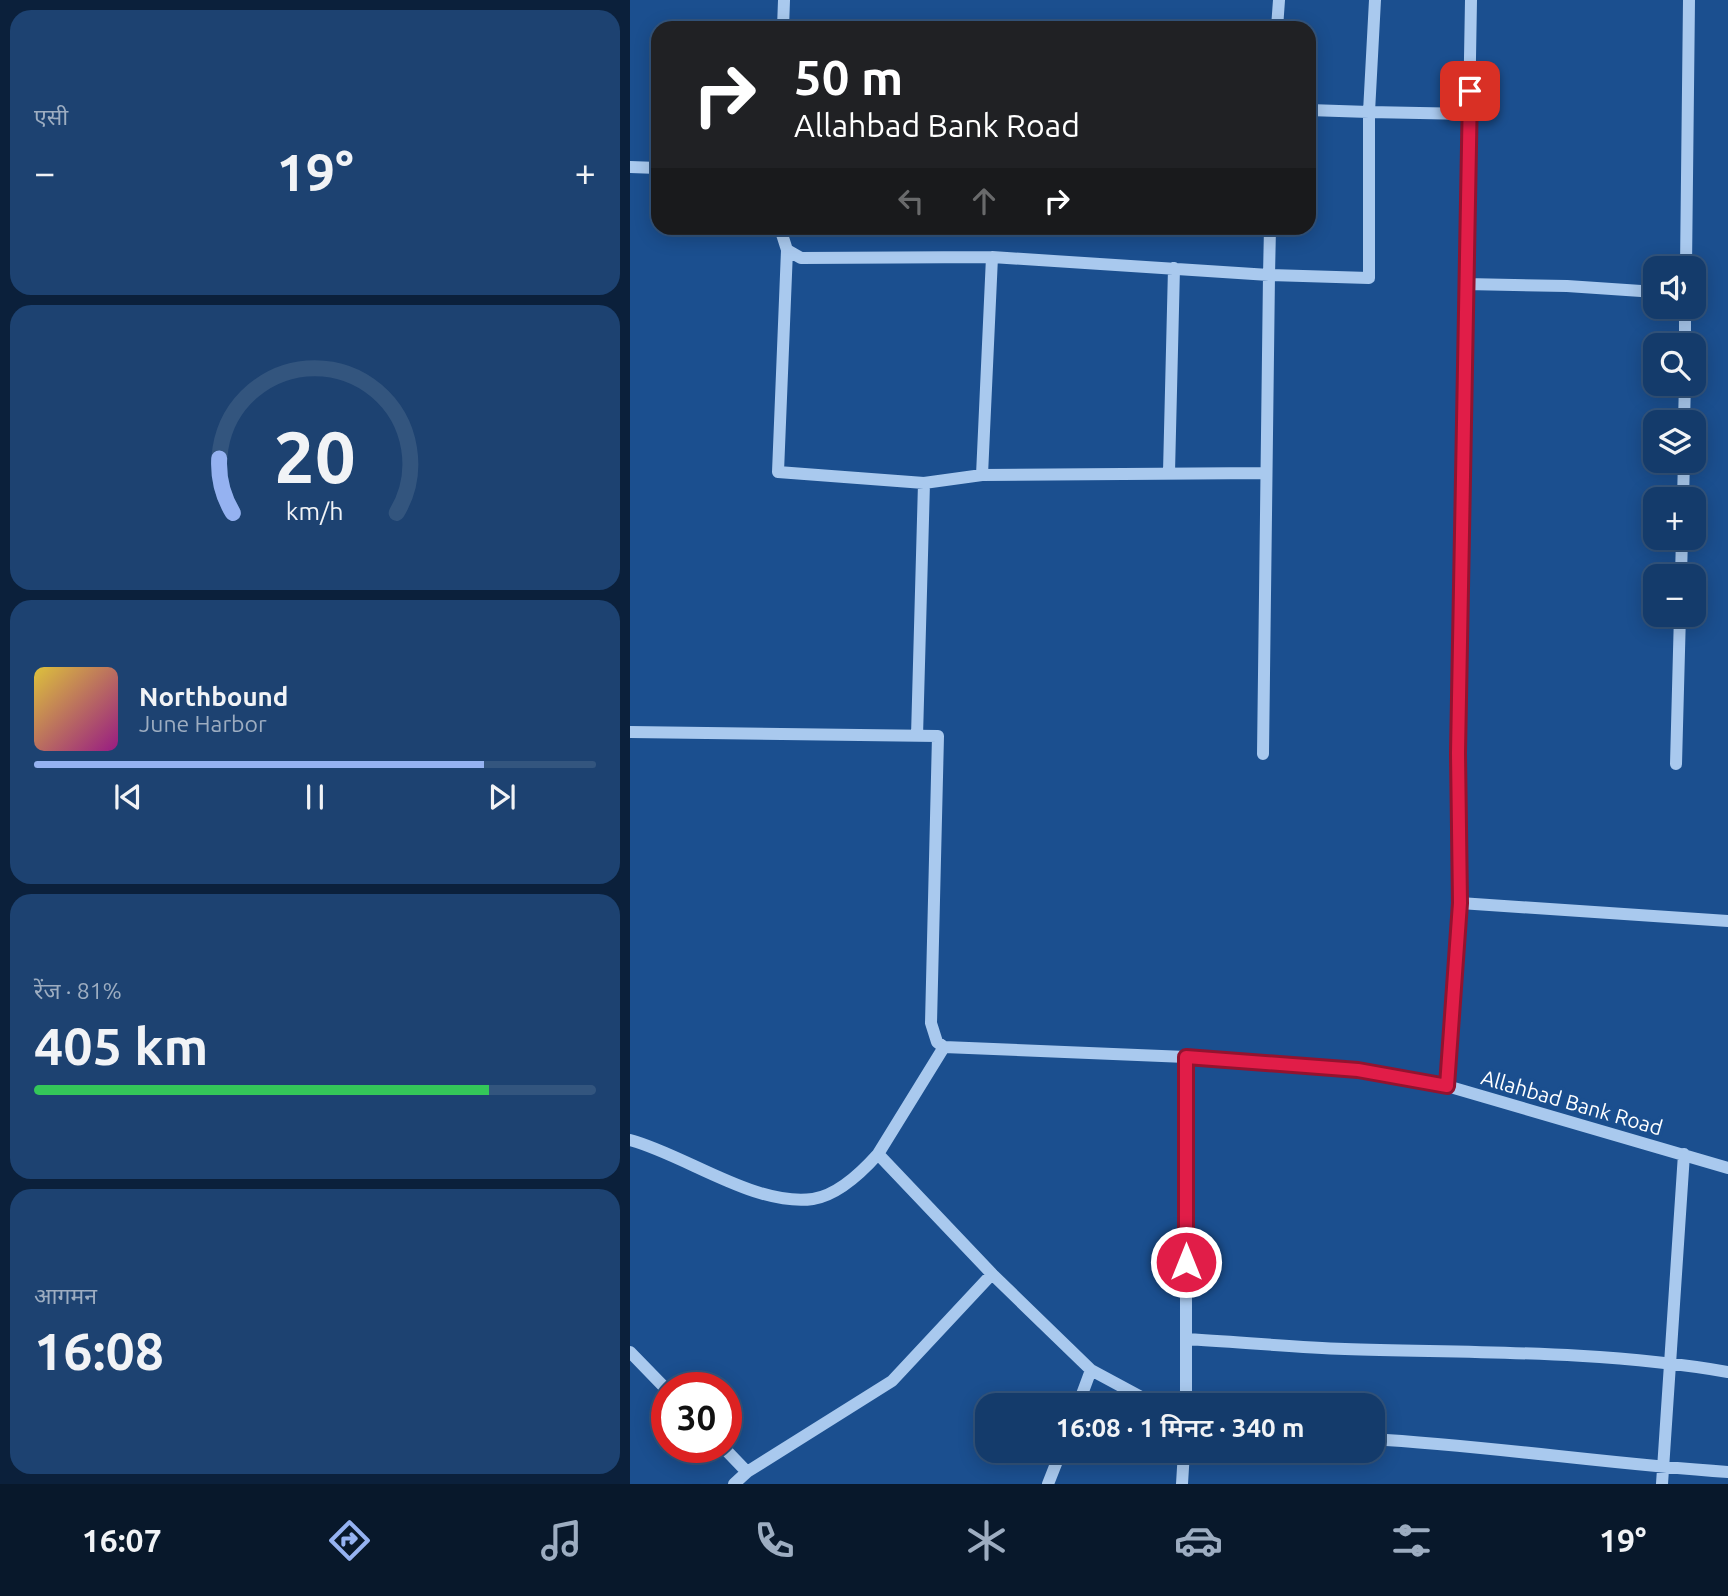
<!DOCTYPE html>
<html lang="hi">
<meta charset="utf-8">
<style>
:root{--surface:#143b6b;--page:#1d4271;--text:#f1f3f6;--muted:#9dadc1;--line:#33557e;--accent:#95b2f1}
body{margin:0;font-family:Ubuntu,"Noto Sans Devanagari",sans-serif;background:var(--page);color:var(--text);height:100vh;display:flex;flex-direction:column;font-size:26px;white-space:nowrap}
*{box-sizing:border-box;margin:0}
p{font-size:23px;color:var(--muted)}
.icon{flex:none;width:38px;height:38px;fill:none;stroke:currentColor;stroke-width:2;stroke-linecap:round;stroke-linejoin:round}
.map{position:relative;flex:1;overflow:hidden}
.drawer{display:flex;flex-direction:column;gap:10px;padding:10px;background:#0b203b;width:630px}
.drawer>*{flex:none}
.guide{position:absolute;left:21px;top:21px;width:665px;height:214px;border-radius:21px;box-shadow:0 4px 18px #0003,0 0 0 2px var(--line);background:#202124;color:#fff;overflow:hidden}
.tools{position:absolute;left:1013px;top:256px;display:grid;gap:14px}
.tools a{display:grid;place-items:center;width:63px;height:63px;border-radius:14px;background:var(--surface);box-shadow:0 4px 18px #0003,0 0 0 2px var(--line);font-size:35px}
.speed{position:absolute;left:21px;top:1372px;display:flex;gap:14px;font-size:35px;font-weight:700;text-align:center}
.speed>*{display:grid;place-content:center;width:91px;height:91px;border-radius:50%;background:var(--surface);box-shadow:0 4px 18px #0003,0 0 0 2px var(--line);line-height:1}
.speed .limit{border:10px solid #d22;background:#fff;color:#111}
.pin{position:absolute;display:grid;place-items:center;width:60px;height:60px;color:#fff;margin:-30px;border-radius:14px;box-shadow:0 4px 10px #0006}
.me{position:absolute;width:77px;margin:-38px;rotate:0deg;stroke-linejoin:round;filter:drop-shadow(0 0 5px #0008)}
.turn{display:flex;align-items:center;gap:24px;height:147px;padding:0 28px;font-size:32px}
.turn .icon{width:91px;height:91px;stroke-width:2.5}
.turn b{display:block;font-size:49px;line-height:60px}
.lanes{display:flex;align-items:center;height:66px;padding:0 28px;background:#0003;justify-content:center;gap:35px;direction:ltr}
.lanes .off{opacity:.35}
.big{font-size:52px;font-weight:600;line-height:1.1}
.drawer .tile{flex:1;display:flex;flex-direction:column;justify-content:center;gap:10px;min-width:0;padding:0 24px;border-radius:21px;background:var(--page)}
.drawer .dial{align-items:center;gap:0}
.dial svg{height:182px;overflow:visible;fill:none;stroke:var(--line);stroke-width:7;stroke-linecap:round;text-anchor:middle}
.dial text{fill:var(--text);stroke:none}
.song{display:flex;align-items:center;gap:21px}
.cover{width:84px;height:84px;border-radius:10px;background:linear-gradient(135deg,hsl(50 70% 55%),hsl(310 70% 35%))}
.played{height:7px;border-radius:4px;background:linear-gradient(90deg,var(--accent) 80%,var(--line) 80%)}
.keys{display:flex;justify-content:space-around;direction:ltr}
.heat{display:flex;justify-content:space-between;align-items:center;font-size:38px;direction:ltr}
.charge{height:10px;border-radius:5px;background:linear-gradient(90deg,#34c759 81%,var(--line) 0)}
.trip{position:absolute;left:345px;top:1393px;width:410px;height:70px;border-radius:21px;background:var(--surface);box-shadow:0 4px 18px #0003,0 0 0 2px var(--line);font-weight:600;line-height:70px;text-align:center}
.tabs{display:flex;height:112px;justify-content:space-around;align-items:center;background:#08182b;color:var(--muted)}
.tabs .icon{width:49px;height:49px}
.tabs .on{color:var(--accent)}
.tabs b{font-size:32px;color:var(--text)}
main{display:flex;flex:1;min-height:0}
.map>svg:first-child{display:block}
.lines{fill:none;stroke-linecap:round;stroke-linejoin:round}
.minor{stroke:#a9c9ee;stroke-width:12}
.route-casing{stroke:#92132f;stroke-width:18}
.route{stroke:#e11d48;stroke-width:12}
.labels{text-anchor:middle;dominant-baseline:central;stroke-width:7;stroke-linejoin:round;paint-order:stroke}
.street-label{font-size:21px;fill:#fff;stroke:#1b4f8f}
</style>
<main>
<section class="drawer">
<div class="tile"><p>एसी</p>
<div class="heat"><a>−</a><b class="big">19°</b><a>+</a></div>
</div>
<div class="tile dial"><svg viewBox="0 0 100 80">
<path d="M14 69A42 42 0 1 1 86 69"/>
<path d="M14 69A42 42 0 0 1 8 45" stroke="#95b2f1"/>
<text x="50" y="56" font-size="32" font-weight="700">20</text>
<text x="50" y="72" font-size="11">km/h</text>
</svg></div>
<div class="tile">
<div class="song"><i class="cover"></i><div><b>Northbound</b><p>June Harbor</p></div></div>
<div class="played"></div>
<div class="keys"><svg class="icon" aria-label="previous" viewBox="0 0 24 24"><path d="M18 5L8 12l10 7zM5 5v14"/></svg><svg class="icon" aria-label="pause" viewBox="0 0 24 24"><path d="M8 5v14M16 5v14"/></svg><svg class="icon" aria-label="next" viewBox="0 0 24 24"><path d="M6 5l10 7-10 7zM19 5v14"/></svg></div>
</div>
<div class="tile"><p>रेंज · 81%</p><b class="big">405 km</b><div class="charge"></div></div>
<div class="tile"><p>आगमन</p><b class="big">16:08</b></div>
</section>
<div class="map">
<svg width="1098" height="1484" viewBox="0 0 1098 1484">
<rect width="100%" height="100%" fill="#1b4f8f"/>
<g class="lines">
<path class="minor" d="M 841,0 L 828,753 L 830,903 L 1098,921
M 153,28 L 154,0
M 647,28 L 649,0
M 679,110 L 739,112 L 745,0
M 0,167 L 28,168
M 150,228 L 157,250 L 171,258 L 362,257 L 639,275 L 633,754
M 640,228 L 639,275 L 739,278 L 739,112 L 840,114
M 157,250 L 148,472 L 294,483
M 362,257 L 352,475 L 636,473
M 1056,268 L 1059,0
M 836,284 L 937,286 L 1026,292
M 1055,345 L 1055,306
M 1054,422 L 1055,383
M 539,472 L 544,268
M 1053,499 L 1054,460
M 1051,576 L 1052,537
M 0,732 L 308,736 L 301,1023 L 307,1042 L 314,1047
M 287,736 L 294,483 L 352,475
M 1046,764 L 1050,614
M 314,1047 L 556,1057 L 728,1070 L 817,1086 L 1098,1168
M 817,1086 L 830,903
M 0,1140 C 54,1154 125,1207 183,1199 C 208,1195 232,1172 248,1154 L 314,1047
M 248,1154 L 362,1274 L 461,1370 L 526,1405
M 556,1339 C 609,1342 662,1347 715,1349 C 843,1353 972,1350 1098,1372
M 0,1352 L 37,1390
M 448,1405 L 461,1370
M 556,1405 L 556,1057
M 742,1439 C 861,1446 979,1464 1098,1472
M 93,1447 L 117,1472
M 104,1484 L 117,1472 L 262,1381 L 362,1274
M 418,1484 L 431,1451
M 552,1484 L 554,1451
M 1032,1484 L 1054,1154"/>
</g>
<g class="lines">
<g class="route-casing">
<path id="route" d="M 556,1262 L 556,1057 L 728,1070 L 817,1086 L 830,903 L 828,753 L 840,91"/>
</g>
<use href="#route" class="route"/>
</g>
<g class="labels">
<g class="street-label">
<text transform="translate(942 1102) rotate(16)">Allahbad Bank Road</text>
</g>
</g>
</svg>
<div class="tools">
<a><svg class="icon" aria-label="sound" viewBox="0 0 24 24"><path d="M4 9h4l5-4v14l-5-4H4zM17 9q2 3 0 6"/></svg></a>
<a><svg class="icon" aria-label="search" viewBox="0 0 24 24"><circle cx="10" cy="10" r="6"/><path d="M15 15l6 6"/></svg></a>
<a><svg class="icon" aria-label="layers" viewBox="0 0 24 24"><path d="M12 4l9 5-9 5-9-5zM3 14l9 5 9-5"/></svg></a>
<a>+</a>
<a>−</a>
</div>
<div class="speed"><div class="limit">30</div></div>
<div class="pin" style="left:840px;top:91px;background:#d93025"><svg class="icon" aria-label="arrive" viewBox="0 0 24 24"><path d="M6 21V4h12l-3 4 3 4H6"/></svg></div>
<svg class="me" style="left:556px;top:1262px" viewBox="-20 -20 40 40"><circle r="17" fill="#e11d48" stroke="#fff" stroke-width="3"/><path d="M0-11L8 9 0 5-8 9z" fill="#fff"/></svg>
<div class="trip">16:08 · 1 मिनट · 340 m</div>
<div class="guide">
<div class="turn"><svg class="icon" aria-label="right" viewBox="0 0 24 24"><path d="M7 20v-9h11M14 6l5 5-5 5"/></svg><div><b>50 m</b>Allahbad Bank Road</div></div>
<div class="lanes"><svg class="icon off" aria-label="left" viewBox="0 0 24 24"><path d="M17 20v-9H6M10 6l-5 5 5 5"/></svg><svg class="icon off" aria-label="ahead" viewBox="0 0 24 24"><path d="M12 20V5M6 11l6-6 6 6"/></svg><svg class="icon" aria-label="right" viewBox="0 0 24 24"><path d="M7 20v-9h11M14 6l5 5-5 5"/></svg></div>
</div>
</div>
</main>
<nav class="tabs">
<b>16:07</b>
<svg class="icon on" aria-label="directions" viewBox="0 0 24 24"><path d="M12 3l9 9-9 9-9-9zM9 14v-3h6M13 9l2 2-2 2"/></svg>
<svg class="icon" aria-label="music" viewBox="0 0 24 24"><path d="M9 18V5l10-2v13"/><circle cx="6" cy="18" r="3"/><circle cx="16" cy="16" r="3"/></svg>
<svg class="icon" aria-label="phone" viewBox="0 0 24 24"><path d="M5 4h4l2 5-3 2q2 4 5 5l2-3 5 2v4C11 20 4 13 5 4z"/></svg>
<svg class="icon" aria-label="climate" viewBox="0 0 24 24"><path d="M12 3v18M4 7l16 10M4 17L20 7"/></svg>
<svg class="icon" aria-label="car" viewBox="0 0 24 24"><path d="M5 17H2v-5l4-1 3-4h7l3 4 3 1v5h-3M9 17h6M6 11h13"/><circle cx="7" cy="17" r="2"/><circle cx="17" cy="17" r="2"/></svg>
<svg class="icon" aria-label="filters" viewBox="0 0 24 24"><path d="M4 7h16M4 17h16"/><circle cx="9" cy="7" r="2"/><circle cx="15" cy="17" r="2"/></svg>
<b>19°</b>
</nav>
